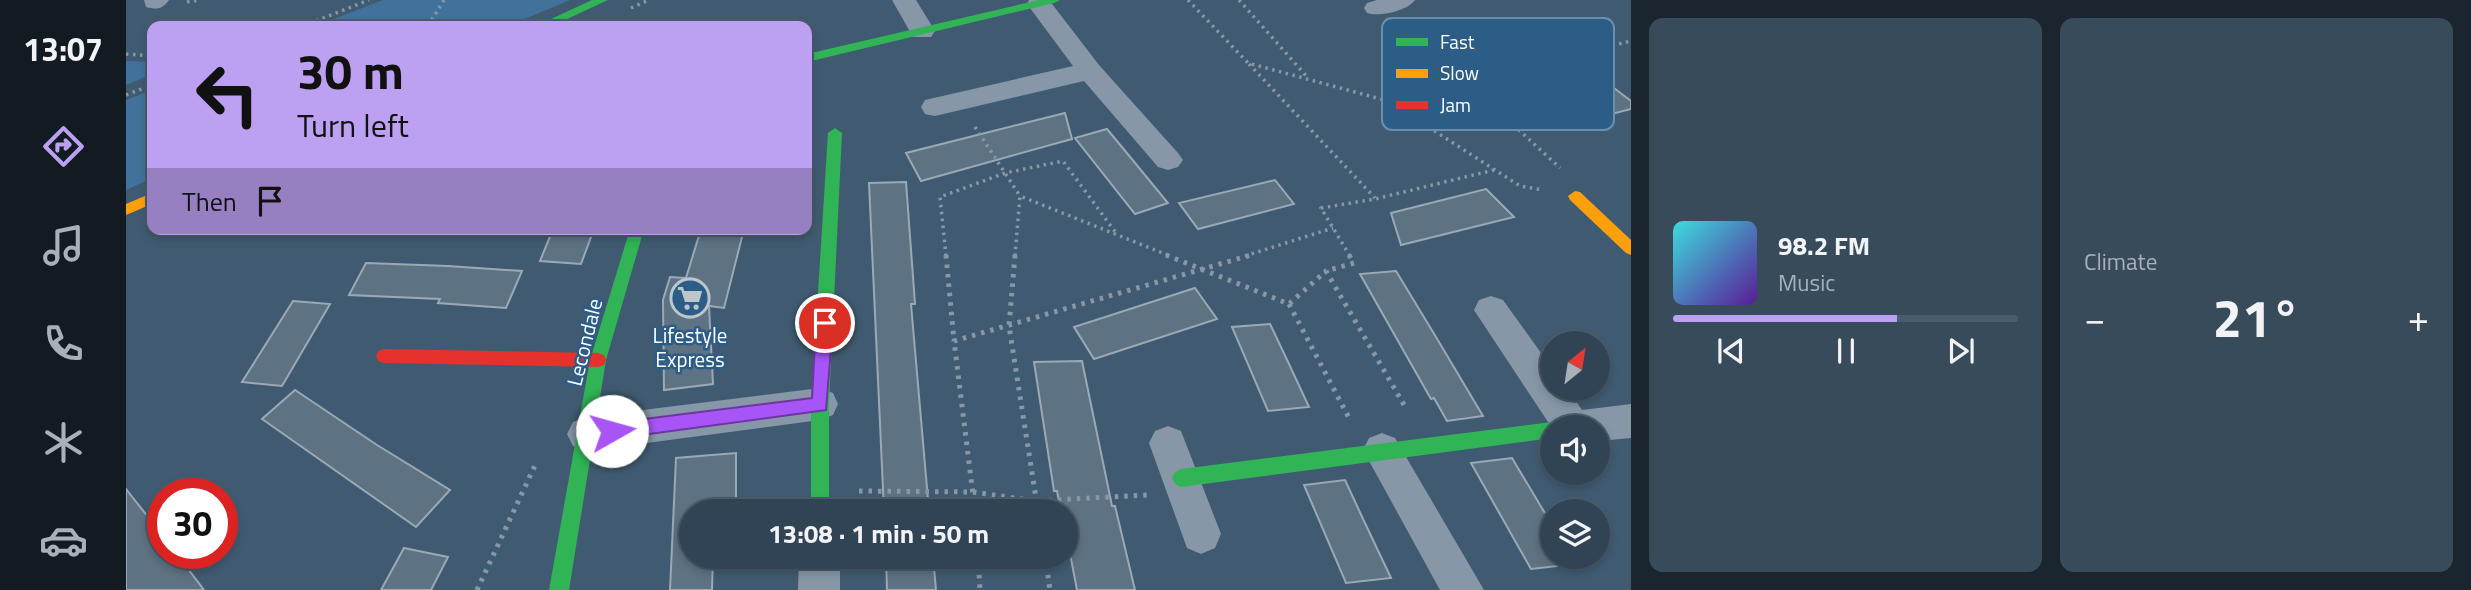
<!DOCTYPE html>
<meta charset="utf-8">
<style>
:root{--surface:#304455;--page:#384b5b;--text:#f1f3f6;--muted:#a8b0b9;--line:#4b5c6c;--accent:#bca0f2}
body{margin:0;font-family:"Titillium Web",sans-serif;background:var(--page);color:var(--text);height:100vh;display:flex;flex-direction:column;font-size:26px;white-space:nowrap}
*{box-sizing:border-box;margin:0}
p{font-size:23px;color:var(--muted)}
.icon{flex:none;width:38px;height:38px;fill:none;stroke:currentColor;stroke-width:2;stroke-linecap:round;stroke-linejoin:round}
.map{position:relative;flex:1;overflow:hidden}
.sheet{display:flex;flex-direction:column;gap:18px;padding:18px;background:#1a252f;width:840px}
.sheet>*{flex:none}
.hud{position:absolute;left:21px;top:21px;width:665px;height:214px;border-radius:14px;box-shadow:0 4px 10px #0003,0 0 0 2px var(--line);background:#bca0f2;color:#111;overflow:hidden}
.needle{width:46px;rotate:30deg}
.tools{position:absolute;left:1414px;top:331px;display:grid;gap:14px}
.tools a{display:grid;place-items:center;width:70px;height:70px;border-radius:50%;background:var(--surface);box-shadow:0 4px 10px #0003,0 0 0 2px var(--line);font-size:35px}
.speed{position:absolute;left:21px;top:478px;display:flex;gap:14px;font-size:35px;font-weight:700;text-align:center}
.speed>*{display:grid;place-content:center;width:91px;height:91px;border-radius:50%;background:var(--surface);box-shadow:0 4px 10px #0003,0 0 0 2px var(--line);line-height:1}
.speed .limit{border:10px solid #d22;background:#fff;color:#111}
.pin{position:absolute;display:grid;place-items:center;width:60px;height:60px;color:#fff;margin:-30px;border:4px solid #fff;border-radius:50%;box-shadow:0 2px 7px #0007}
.me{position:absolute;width:77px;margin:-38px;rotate:83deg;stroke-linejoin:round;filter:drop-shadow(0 0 5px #0008)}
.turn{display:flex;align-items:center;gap:24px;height:147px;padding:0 35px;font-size:32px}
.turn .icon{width:91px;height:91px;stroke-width:2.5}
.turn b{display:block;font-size:49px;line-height:60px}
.then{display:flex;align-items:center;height:66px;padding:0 35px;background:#0003;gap:14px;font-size:26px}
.big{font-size:52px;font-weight:700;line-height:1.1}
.sheet .tile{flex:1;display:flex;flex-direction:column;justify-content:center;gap:10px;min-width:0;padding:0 24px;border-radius:14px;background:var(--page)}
.song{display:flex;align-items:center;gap:21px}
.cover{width:84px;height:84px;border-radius:10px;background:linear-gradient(135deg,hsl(180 70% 55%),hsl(270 70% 35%))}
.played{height:7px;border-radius:4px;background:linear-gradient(90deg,var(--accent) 65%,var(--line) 65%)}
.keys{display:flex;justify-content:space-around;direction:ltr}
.heat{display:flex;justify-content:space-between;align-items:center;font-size:38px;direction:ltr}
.sheet .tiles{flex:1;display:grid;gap:18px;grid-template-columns:repeat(2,1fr)}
.trip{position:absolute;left:553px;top:499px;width:399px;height:70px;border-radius:35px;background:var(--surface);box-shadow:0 4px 10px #0003,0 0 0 2px var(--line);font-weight:700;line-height:70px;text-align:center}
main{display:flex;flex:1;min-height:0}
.menu{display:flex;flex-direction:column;width:126px;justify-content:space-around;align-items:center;background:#131b22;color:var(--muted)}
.menu .icon{width:49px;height:49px}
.menu .on{color:var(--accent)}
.menu b{font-size:32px;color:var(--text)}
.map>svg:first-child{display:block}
.green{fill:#41729b}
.building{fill:#5d7283;stroke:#9aa9b5;stroke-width:2}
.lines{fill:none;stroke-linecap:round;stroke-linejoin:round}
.path-far1{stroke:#8797a7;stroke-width:3.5;stroke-dasharray:2.5 4.5;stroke-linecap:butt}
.path{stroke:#8797a7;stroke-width:5;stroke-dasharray:3.5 6;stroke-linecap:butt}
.street{fill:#8797a7;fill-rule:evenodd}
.fast{fill:#30b455;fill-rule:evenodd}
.slow{fill:#ff9f0a;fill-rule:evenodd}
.jam{fill:#e5322d;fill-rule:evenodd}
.route{fill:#a855f7;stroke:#6d37a1;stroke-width:2}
.labels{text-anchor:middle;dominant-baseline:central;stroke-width:5;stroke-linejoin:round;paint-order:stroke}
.poi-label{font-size:21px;fill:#fff;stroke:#2b5d86}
.street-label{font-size:21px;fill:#fff;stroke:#2b5d86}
.key{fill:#2b5d86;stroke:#6b8eaa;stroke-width:2}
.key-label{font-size:19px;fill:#fff}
</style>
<main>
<nav class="menu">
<b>13:07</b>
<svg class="icon on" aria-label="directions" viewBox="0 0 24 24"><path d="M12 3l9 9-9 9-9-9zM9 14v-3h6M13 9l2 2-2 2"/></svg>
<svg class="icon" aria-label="music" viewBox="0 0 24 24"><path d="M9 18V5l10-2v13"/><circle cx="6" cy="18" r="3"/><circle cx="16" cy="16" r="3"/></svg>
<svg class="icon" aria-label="phone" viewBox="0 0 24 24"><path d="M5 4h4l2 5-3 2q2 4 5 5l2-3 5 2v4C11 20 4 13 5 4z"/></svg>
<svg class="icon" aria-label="climate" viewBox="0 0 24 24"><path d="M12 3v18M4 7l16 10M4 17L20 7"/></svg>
<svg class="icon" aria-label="car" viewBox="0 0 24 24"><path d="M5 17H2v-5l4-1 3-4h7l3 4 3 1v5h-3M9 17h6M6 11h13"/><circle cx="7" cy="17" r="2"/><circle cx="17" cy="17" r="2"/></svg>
</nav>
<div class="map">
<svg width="1505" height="590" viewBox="0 0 1505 590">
<rect width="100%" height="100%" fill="#405b71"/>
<path class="green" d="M 257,0 L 444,0 L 382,26 L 190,26 Z
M 0,61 L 26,62 L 26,74 L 0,85 Z
M 26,90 L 26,178 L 0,190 L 0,100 Z"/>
<path class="building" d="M 1484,85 L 1505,101 L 1505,109 L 1451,123 L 1423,101 Z
M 939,113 L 946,139 L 795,181 L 780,153 Z
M 981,129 L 1000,152 L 1042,203 L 1009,214 L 949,138 Z
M 1149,180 L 1168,204 L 1072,229 L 1053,203 Z
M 780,182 L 789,304 L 785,304 L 803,511 L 758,511 L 743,183 Z
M 1360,189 L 1388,217 L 1275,245 L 1265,213 Z
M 427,229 L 468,229 L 455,264 L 414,261 Z
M 575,229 L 618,229 L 598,308 L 583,306 L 587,384 L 538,390 L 537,300 L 544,277 L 560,278 Z
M 240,263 L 322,266 L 396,271 L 380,308 L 312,303 L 314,299 L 223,295 Z
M 1270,271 L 1310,337 L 1357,416 L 1321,421 L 1308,398 L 1305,399 L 1234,274 Z
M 1069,288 L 1091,319 L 968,359 L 948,327 Z
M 167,301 L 204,304 L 156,386 L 116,382 Z
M 1144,324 L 1163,364 L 1183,407 L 1142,411 L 1106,327 Z
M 956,361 L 986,506 L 989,506 L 1009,590 L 951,590 L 940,533 L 940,511 L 935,511 L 931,491 L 928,491 L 908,362 Z
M 169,390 L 251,445 L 324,490 L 290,527 L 136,419 Z
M 610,453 L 610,511 L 565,511 L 565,556 L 587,556 L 586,590 L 544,590 L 550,458 Z
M 1386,458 L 1426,525 L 1426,556 L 1445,556 L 1450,564 L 1405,569 L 1345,463 Z
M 1219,480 L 1238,521 L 1265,578 L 1220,583 L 1178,485 Z
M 0,489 L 37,536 L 37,553 L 50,553 L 78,590 L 0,590 Z
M 278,548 L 322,557 L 305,590 L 255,590 Z
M 760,556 L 807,556 L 810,590 L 761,590 Z"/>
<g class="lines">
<path class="path-far1" d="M 1062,0 L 1122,63 L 1262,101 L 1394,186 L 1417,190
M 1113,0 L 1182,78
M 61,2 L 74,0
M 505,8 L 523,0
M 177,26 L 243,0
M 302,26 L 318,0
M 0,54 L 26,56
M 1123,64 L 1249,198
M 1341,82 L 1434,168
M 0,95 L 26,85
M 1262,101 L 1505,41
M 1388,126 L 1407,65
M 849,127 L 894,196
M 820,256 L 814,197 L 879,173 L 937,161 L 990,233
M 889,256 L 894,196 L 1044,256
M 1119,256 L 1207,228
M 1224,256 L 1195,208 L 1249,199 L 1372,169"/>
<path class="path" d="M 820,255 L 828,341
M 889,255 L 883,326 L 912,511
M 1040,255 L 1163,304 L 1200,271
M 1223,255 L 1228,263 L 1200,271 L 1281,410
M 1163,304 L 1223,418
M 733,491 L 847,492 L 910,501 L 1021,495
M 849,511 L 828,341 L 1125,255
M 852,556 L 854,590
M 919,556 L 924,590
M 351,590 L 411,461"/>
<path class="street" d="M 18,0 L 43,0 C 37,9 31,10 20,7 Z
M 766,0 L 790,0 L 809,31 L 805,37 L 787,37 Z
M 903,0 L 923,0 L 973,65 L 1052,153 L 1057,160 L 1052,167 L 1042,170 L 1032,167 L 958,81 L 809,116 L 799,114 L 795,107 L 799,100 L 947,66 L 901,4 Z
M 1251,0 L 1289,0 C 1281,11 1254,17 1241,13 L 1238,8 L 1241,3 Z
M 1365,296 L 1377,300 L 1426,368 L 1426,388 L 1441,388 L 1456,410 L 1505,404 L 1505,438 L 1472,441 L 1472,427 L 1426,428 L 1348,310 L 1353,300 Z
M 694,388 L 707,393 L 712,404 L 707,415 L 694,420 L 460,451 L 447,446 L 441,434 L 447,422 L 460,417 Z
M 1042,426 L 1055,431 L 1095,534 L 1089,548 L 1075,554 L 1061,548 L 1023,443 L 1029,431 Z
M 1256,433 L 1269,438 L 1358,590 L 1314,590 L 1237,450 L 1243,438 Z
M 673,556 L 714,556 L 714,590 L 672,590 Z"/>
<path class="fast" d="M 466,0 L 482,0 L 426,26 L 410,26 Z
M 913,0 L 934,0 L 928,3 L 681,62 L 681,54 Z
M 709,128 L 716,133 L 703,404 L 703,511 L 685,511 L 685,404 L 702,133 Z
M 504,229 L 518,229 L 480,360 L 443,590 L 423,590 L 464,360 Z
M 1426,422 L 1433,427 L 1426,427 L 1426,438 L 1055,487 L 1049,484 L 1046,478 L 1049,472 L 1055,469 Z"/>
<path class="slow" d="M 1449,191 L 1454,192 L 1505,240 L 1505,255 L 1500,253 L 1444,200 L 1442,196 Z
M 26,193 L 26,204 L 0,215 L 0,204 Z"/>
<path class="jam" d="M 258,349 L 472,353 L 478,355 L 480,360 L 478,365 L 472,367 L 258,363 L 252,361 L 250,356 L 252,351 Z"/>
</g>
<path class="route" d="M 699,316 L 707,323 L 700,410 L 486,439 L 479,436 L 477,431 L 479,425 L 486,423 L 686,398 L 690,323 Z"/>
<defs>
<g id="supermarket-ring" transform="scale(2.0125)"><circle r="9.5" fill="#2b5d86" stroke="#bcc6cd" stroke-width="1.5"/><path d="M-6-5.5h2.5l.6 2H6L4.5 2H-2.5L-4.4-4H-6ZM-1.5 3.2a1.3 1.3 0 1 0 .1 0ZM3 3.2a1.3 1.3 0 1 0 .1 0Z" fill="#bcc6cd"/></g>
</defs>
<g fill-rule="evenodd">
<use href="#supermarket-ring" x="564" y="298"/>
</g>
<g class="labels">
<g class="poi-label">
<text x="564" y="335">Lifestyle<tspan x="564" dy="24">Express</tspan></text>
</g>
<g class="street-label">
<text transform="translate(458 342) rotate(-76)">Lecondale</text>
</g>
</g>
<rect x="1256" y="18" width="232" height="112" rx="10" class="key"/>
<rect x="1270" y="38" width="32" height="8" fill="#30b455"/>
<rect x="1270" y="69" width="32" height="9" fill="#ff9f0a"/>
<rect x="1270" y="101" width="32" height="8" fill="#e5322d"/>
<g class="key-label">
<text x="1314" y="49">Fast</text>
<text x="1314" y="80">Slow</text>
<text x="1314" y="112">Jam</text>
</g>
</svg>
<div class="tools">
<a><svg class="needle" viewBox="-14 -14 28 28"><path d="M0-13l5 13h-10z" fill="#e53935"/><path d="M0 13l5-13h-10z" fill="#a8b0b9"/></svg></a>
<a><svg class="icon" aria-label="sound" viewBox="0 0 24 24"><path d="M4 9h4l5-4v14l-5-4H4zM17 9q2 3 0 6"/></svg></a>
<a><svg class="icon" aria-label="layers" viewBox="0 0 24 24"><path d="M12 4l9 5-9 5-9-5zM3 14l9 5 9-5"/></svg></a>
</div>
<div class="speed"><div class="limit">30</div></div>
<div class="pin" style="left:699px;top:323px;background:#d93025"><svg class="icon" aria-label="arrive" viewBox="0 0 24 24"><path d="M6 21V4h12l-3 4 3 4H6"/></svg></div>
<svg class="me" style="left:486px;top:431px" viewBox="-20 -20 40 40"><circle r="19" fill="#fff"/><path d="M0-13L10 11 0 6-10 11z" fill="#a855f7"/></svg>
<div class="trip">13:08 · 1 min · 50 m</div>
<div class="hud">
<div class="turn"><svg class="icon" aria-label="left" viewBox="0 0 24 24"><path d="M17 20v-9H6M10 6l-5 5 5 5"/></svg><div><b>30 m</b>Turn left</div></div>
<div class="then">Then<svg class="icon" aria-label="arrive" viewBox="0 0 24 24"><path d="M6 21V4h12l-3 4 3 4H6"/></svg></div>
</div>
</div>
<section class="sheet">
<div class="tiles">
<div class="tile">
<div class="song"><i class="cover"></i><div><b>98.2 FM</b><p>Music</p></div></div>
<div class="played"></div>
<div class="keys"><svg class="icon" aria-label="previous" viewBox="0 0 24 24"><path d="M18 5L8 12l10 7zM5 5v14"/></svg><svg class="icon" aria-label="pause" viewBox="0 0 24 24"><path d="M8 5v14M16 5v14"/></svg><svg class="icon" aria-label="next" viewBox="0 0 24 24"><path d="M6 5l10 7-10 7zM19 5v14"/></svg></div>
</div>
<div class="tile"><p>Climate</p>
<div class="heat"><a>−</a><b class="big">21°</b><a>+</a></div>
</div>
</div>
</section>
</main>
